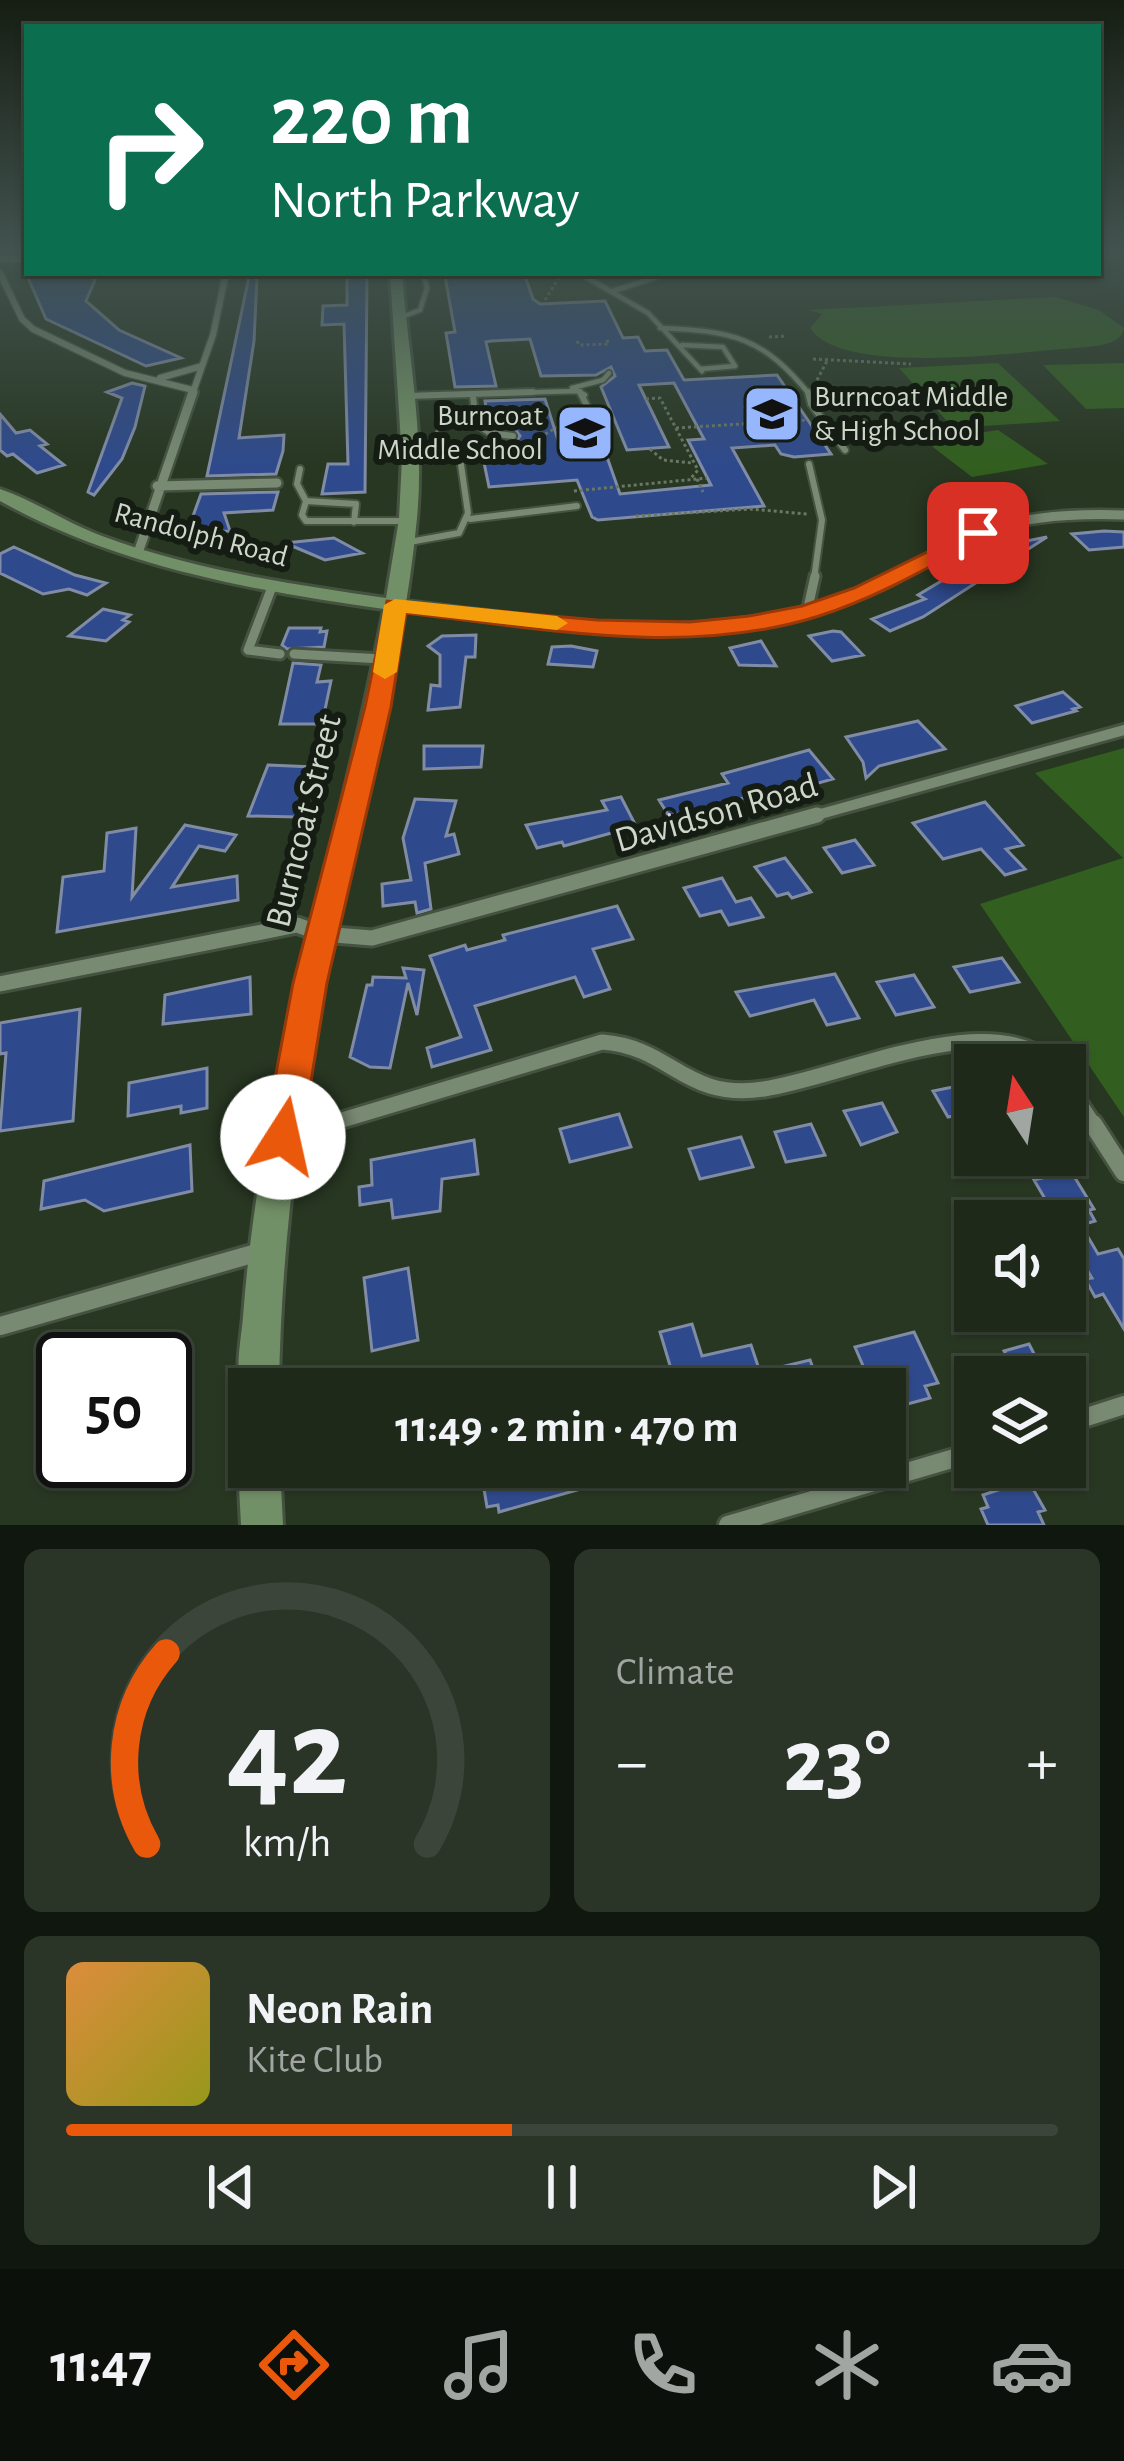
<!DOCTYPE html>
<meta charset="utf-8">
<style>
:root{--surface:#1e291a;--page:#2b3527;--text:#f1f3f6;--muted:#a1a6a2;--line:#3c4539;--accent:#ea580c}
body{margin:0;font-family:"Alegreya Sans",sans-serif;background:var(--page);color:var(--text);height:100vh;display:flex;flex-direction:column;font-size:45px;white-space:nowrap}
*{box-sizing:border-box;margin:0}
p{font-size:39px;color:var(--muted)}
.icon{flex:none;width:66px;height:66px;fill:none;stroke:currentColor;stroke-width:2;stroke-linecap:round;stroke-linejoin:round}
.map{position:relative;height:1525px;overflow:hidden}
.panel{display:flex;flex-direction:column;gap:24px;padding:24px;background:#10170e;flex:1}
.panel>*{flex:none}
.banner{position:absolute;left:24px;top:24px;width:1077px;height:252px;border-radius:0px;box-shadow:0 3px 9px #0004,0 0 0 3px var(--line);background:#0b6e4f;color:#fff;overflow:hidden}
.needle{width:78px;rotate:348deg}
.buttons{position:absolute;left:954px;top:1044px;display:grid;gap:24px}
.buttons a{display:grid;place-items:center;width:132px;height:132px;border-radius:0px;background:var(--surface);box-shadow:0 3px 9px #0004,0 0 0 3px var(--line);font-size:60px}
.speed{position:absolute;left:36px;top:1332px;display:flex;gap:24px;font-size:60px;font-weight:700;text-align:center}
.speed>*{display:grid;place-content:center;width:156px;height:156px;border-radius:50%;background:var(--surface);box-shadow:0 3px 9px #0004,0 0 0 3px var(--line);line-height:1}
.speed .limit{border:6px solid #111;border-radius:18px;background:#fff;color:#111}
.pin{position:absolute;display:grid;place-items:center;width:102px;height:102px;color:#fff;margin:-51px;border-radius:24px;box-shadow:0 6px 18px #0006}
.me{position:absolute;width:132px;margin:-66px;rotate:10deg;stroke-linejoin:round;filter:drop-shadow(0 0 9px #0008)}
.turn{display:flex;align-items:center;gap:42px;height:252px;padding:0 48px;font-size:54px}
.turn .icon{width:156px;height:156px;stroke-width:2.5}
.turn b{display:block;font-size:84px;line-height:102px}
.big{font-size:90px;font-weight:600;line-height:1.1}
.panel .card{flex:1;display:flex;flex-direction:column;justify-content:center;gap:18px;min-width:0;padding:0 42px;border-radius:18px;background:var(--page)}
.panel .dial{align-items:center;gap:0}
.dial svg{height:312px;overflow:visible;fill:none;stroke:var(--line);stroke-width:7;stroke-linecap:round;text-anchor:middle}
.dial text{fill:var(--text);stroke:none}
.song{display:flex;align-items:center;gap:36px}
.cover{width:144px;height:144px;border-radius:18px;background:linear-gradient(135deg,hsl(30 70% 55%),hsl(60 70% 35%))}
.played{height:12px;border-radius:6px;background:linear-gradient(90deg,var(--accent) 45%,var(--line) 45%)}
.keys{display:flex;justify-content:space-around;direction:ltr}
.heat{display:flex;justify-content:space-between;align-items:center;font-size:66px;direction:ltr}
.panel .tiles{flex:1;display:grid;gap:24px;grid-template-columns:1fr 1fr}
.card:last-child{grid-column:span 2}
.trip{position:absolute;left:228px;top:1368px;width:678px;height:120px;border-radius:0px;background:var(--surface);box-shadow:0 3px 9px #0004,0 0 0 3px var(--line);font-weight:600;line-height:120px;text-align:center}
.dock{display:flex;height:192px;justify-content:space-around;align-items:center;background:#0c100a;color:var(--muted)}
.dock .icon{width:84px;height:84px}
.dock .on{color:var(--accent)}
.dock b{font-size:54px;color:var(--text)}
.map>svg:first-child{display:block}
.green{fill:#325f1f}
.building{fill:#2f4a8c;stroke:#808ca5;stroke-width:3}
.lines{fill:none;stroke-linecap:round;stroke-linejoin:round}
.lane-far2-casing{stroke:#455240;stroke-width:8}
.lane-far1-casing{stroke:#455240;stroke-width:10}
.lane-casing{stroke:#455240;stroke-width:15}
.street-far4-casing{stroke:#455240;stroke-width:9}
.street-far3-casing{stroke:#455240;stroke-width:14}
.street-far2-casing{stroke:#455240;stroke-width:16}
.street-far1-casing{stroke:#455240;stroke-width:21}
.street-casing{stroke:#455240;stroke-width:24}
.secondary-casing{stroke:#455240;stroke-width:6}
.path{stroke:#6a7765;stroke-width:3;stroke-dasharray:3 3;stroke-linecap:butt}
.lane-far2{stroke:#798a73;stroke-width:4.5}
.lane-far1{stroke:#798a73;stroke-width:6}
.lane{stroke:#798a73;stroke-width:9}
.street-far4{stroke:#798a73;stroke-width:6}
.street-far3{stroke:#798a73;stroke-width:9}
.street-far2{stroke:#798a73;stroke-width:10}
.street-far1{stroke:#798a73;stroke-width:15}
.street{stroke:#798a73;stroke-width:18}
.secondary{fill:#729067;fill-rule:evenodd}
.route{fill:#ea580c;stroke:#983908;stroke-width:3}
.slow{fill:#f59e0b}
.labels{text-anchor:middle;dominant-baseline:central;stroke-width:12;stroke-linejoin:round;paint-order:stroke}
.far-poi-label{font-size:30px;fill:#cdd6c9;stroke:#151c13;text-anchor:start}
.far-street-label{font-size:30px;fill:#cdd6c9;stroke:#151c13}
.street-label{font-size:36px;fill:#cdd6c9;stroke:#151c13}
</style>
<div class="map">
<svg width="1124" height="1525" viewBox="0 0 1124 1525">
<rect width="100%" height="100%" fill="#283722"/>
<path class="green" d="M 1055,297 L 1099,310 L 1124,328 C 1121,344 1101,345 1087,347 C 1030,350 843,379 810,328 L 822,314 L 808,310 Z
M 998,363 L 1060,421 L 953,428 L 899,368 Z
M 1124,363 L 1124,408 L 1086,409 L 1043,365 Z
M 998,430 L 1048,464 L 972,477 L 925,441 Z
M 1124,748 L 1124,1117 L 980,904 L 1123,858 L 1035,773 Z"/>
<path class="building" d="M 26,273 L 98,273 L 86,301 L 119,330 L 181,358 L 146,366 L 46,319 Z
M 524,273 L 533,299 L 540,304 L 605,301 L 623,338 L 638,337 L 645,351 L 667,350 L 684,380 L 777,375 L 831,454 L 794,457 L 781,454 L 775,445 L 732,448 L 764,506 L 598,520 L 592,517 L 577,480 L 489,487 L 480,443 L 515,443 L 520,436 L 515,429 L 489,424 L 485,401 L 545,399 L 558,440 L 600,437 L 620,494 L 711,485 L 688,440 L 704,439 L 674,383 L 639,385 L 669,447 L 627,450 L 601,387 L 615,376 L 611,367 L 596,375 L 541,376 L 530,339 L 491,341 L 486,342 L 496,386 L 455,387 L 446,333 L 455,332 L 445,276 Z
M 367,276 L 365,492 L 322,494 L 328,464 L 348,464 L 344,324 L 322,325 L 323,306 L 347,305 L 347,277 Z
M 249,277 L 257,278 L 254,341 L 239,438 L 284,435 L 283,451 L 276,474 L 207,476 Z
M 132,383 L 145,386 L 135,427 L 122,459 L 94,495 L 88,492 L 122,398 L 107,392 Z
M 0,414 L 16,433 L 30,430 L 47,444 L 40,446 L 64,465 L 37,473 L 13,454 L 7,456 L 0,450 Z
M 278,492 L 273,510 L 224,513 L 230,531 L 201,532 L 185,538 L 201,494 Z
M 1104,531 L 1124,532 L 1124,547 L 1089,550 L 1072,534 Z
M 1047,537 L 923,617 L 890,631 L 872,619 L 925,599 L 918,595 L 1000,546 Z
M 334,538 L 362,553 L 325,560 L 285,543 Z
M 14,547 L 75,575 L 106,583 L 87,595 L 69,589 L 43,594 L 0,573 L 0,554 Z
M 103,609 L 130,615 L 123,620 L 129,622 L 106,641 L 69,636 Z
M 289,628 L 321,628 L 320,632 L 327,631 L 324,647 L 287,649 L 282,645 Z
M 833,631 L 841,632 L 863,655 L 832,661 L 809,636 Z
M 476,635 L 475,657 L 466,657 L 460,707 L 428,710 L 431,685 L 440,686 L 440,655 L 428,646 L 442,636 Z
M 761,641 L 776,666 L 739,665 L 730,648 Z
M 571,646 L 597,651 L 593,667 L 548,664 L 552,647 Z
M 293,663 L 321,665 L 317,682 L 331,681 L 322,724 L 280,724 Z
M 1063,692 L 1080,707 L 1073,709 L 1076,711 L 1032,723 L 1016,706 Z
M 918,721 L 945,749 L 879,766 L 866,778 L 863,762 L 846,737 Z
M 424,746 L 483,746 L 481,767 L 424,769 Z
M 809,750 L 833,779 L 747,803 L 744,798 L 669,816 L 659,800 L 728,783 L 722,774 Z
M 268,765 L 314,767 L 297,817 L 248,816 Z
M 621,797 L 636,826 L 626,829 L 564,846 L 562,842 L 537,848 L 526,825 L 607,810 L 602,801 Z
M 415,799 L 456,801 L 446,836 L 454,834 L 459,854 L 425,863 L 431,909 L 417,913 L 415,902 L 383,906 L 382,884 L 411,880 L 403,838 Z
M 985,802 L 1023,845 L 1006,849 L 1025,869 L 1005,875 L 981,849 L 943,859 L 913,823 Z
M 185,825 L 236,835 L 225,851 L 199,846 L 172,887 L 237,876 L 238,900 L 57,932 L 63,877 L 104,871 L 107,833 L 136,828 L 132,897 Z
M 855,840 L 874,865 L 842,873 L 824,848 Z
M 785,858 L 811,892 L 792,898 L 788,893 L 777,896 L 755,867 Z
M 722,878 L 736,902 L 751,898 L 763,917 L 729,925 L 721,911 L 700,916 L 684,888 Z
M 617,906 L 633,939 L 593,949 L 610,989 L 584,997 L 575,977 L 475,1006 L 491,1050 L 432,1067 L 427,1048 L 461,1037 L 430,956 L 465,945 L 467,950 L 505,940 L 503,935 Z
M 1002,958 L 1019,982 L 970,992 L 954,967 Z
M 403,968 L 424,970 L 417,1015 L 408,983 L 390,1068 L 370,1067 L 350,1057 L 367,985 L 372,985 L 373,977 L 406,978 Z
M 835,974 L 859,1018 L 827,1025 L 814,1000 L 750,1016 L 736,992 Z
M 914,975 L 934,1007 L 896,1015 L 877,982 Z
M 250,977 L 251,1014 L 163,1024 L 165,995 Z
M 80,1009 L 73,1121 L 0,1131 L 6,1053 L 0,1054 L 0,1023 Z
M 207,1068 L 207,1108 L 181,1113 L 181,1106 L 128,1116 L 129,1083 Z
M 958,1086 L 974,1112 L 948,1117 L 933,1091 Z
M 882,1103 L 897,1132 L 861,1145 L 844,1111 Z
M 619,1114 L 631,1147 L 570,1162 L 560,1129 Z
M 811,1124 L 825,1155 L 786,1162 L 775,1132 Z
M 741,1137 L 753,1167 L 700,1179 L 689,1149 Z
M 474,1140 L 478,1174 L 442,1179 L 440,1211 L 393,1218 L 391,1200 L 360,1205 L 359,1187 L 372,1185 L 371,1160 Z
M 190,1145 L 192,1191 L 104,1211 L 85,1200 L 41,1209 L 44,1181 Z
M 1028,1155 L 1061,1155 L 1094,1209 L 1089,1210 L 1095,1221 L 1081,1225 L 1098,1254 L 1118,1249 L 1124,1259 L 1124,1329 L 1103,1294 L 1095,1297 L 1085,1279 L 1092,1278 L 1065,1233 L 1065,1221 L 1058,1221 L 1034,1180 L 1042,1178 Z
M 408,1268 L 418,1340 L 372,1351 L 364,1278 Z
M 692,1324 L 702,1356 L 751,1345 L 760,1372 L 810,1360 L 821,1389 L 719,1389 L 718,1383 L 741,1375 L 694,1389 L 677,1389 L 660,1332 Z
M 914,1332 L 938,1383 L 925,1386 L 930,1398 L 885,1410 L 885,1389 L 873,1389 L 855,1347 Z
M 152,1335 L 153,1359 L 84,1359 L 84,1354 Z
M 1029,1344 L 1044,1373 L 1018,1377 L 1004,1351 Z
M 63,1374 L 63,1425 L 35,1433 L 37,1382 Z
M 491,1467 L 641,1467 L 641,1472 L 499,1512 L 498,1505 L 487,1507 L 484,1489 L 494,1487 Z
M 1028,1480 L 1045,1510 L 1038,1512 L 1044,1525 L 988,1525 L 981,1509 L 988,1507 L 983,1495 Z"/>
<g class="lines">
<g class="lane-far2-casing">
<path id="lane-far2" d="M 579,273 L 648,313 L 702,371
M 613,291 L 660,276 L 656,273
M 399,318 L 420,310 L 427,288 L 423,273
M 660,328 C 733,331 763,337 810,395
M 682,345 L 723,347 L 735,366 L 701,369
M 572,388 L 603,380 L 609,373
M 430,395 L 578,391 L 585,395"/>
</g>
<g class="lane-far1-casing">
<path id="lane-far1" d="M 580,392 L 597,426
M 808,392 L 811,404 L 845,450
M 406,396 L 533,392
M 473,396 L 476,424 L 490,433 L 513,436
M 809,464 L 822,520 L 814,579
M 300,469 L 297,484 L 306,501 L 302,515 L 306,521 L 406,521
M 306,501 L 356,504 L 354,522
M 470,519 L 577,506
M 404,543 L 459,533 L 468,513 L 460,458 L 453,452 L 412,451"/>
</g>
<g class="lane-casing">
<path id="lane" d="M 272,587 L 248,650 L 280,654
M 807,612 L 815,576
M 294,654 L 382,659"/>
</g>
<g class="street-far4-casing">
<path id="street-far4" d="M 0,259 L 27,259
M 0,273 L 22,319 L 33,329 L 125,373 L 193,390
M 160,378 L 202,366
M 192,395 L 213,335 L 226,273"/>
</g>
<g class="street-far3-casing">
<path id="street-far3" d="M 157,486 L 277,483
M 138,553 L 193,392
M 893,579 C 915,568 935,552 958,541 C 1009,517 1068,513 1124,515"/>
</g>
<g class="street-far2-casing">
<path id="street-far2" d="M 395,605 C 563,624 741,659 898,576
M 806,818 L 1124,730"/>
</g>
<g class="street-far1-casing">
<path id="street-far1" d="M 0,984 L 297,925 L 322,934 L 372,938 L 817,815
M 1065,1081 L 1095,1127
M 319,1127 L 602,1042 C 672,1047 684,1101 764,1089 C 844,1077 990,1005 1054,1065"/>
</g>
<g class="street-casing">
<path id="street" d="M 1093,1124 L 1124,1172
M 284,1137 L 329,1124
M 0,1326 L 263,1251
M 1065,1424 L 1124,1405
M 728,1525 L 975,1452"/>
</g>
<g class="secondary-casing">
<path id="secondary" d="M 390,273 L 402,273 C 408,354 425,436 417,518 C 404,657 365,793 336,929 C 303,1081 281,1233 279,1389 L 249,1389 L 249,1404 C 231,1385 241,1342 243,1317 C 261,1075 339,847 384,609 C 250,590 119,567 0,501 L 0,489 C 35,501 67,523 102,536 C 194,570 290,584 386,598 L 399,519 L 402,458 Z
M 249,1451 L 249,1467 L 280,1467 L 283,1525 L 241,1525 L 238,1467 Z"/>
</g>
<path class="path" d="M 545,300 L 562,273
M 769,337 L 787,336
M 577,341 L 579,345 L 609,344 L 607,340
M 813,359 L 911,364
M 817,380 L 828,359
M 646,399 L 660,398 L 698,470 L 691,478
M 830,405 L 867,402
M 744,406 L 755,423
M 571,414 L 578,431
M 676,428 L 808,420
M 432,437 L 444,423 L 460,417
M 540,437 L 561,425 L 570,410
M 650,449 L 663,460 L 692,463
M 697,479 L 703,492
M 574,491 L 707,478
M 636,516 L 750,509 L 807,514"/>
<use href="#lane-far2" class="lane-far2"/>
<use href="#lane-far1" class="lane-far1"/>
<use href="#lane" class="lane"/>
<use href="#street-far4" class="street-far4"/>
<use href="#street-far3" class="street-far3"/>
<use href="#street-far2" class="street-far2"/>
<use href="#street-far1" class="street-far1"/>
<use href="#street" class="street"/>
<use href="#secondary" class="secondary"/>
</g>
<linearGradient id="sky" x2="0" y2="1"><stop stop-color="#161e13"/><stop offset="0.54" stop-color="#42534f"/><stop offset="1" stop-color="#42534f" stop-opacity="0"/></linearGradient>
<rect width="1124" height="465" fill="url(#sky)"/>
<path class="route" d="M 978,527 L 985,528 L 985,537 C 931,566 878,597 819,616 C 687,658 539,628 406,613 L 391,707 L 327,983 L 302,1137 L 296,1149 L 283,1154 L 270,1149 L 264,1137 L 293,983 L 365,707 L 387,601 L 597,620 L 690,622 L 749,616 L 802,606 L 854,588 Z"/>
<path class="slow" d="M 395,599 L 557,616 L 568,623 L 557,630 L 406,613 L 397,672 L 385,679 L 373,672 L 384,605 Z"/>
<defs>
<g id="school-square" transform="scale(3)"><rect x="-9" y="-9" width="18" height="18" rx="4" fill="#96b6fd" stroke="#151c13"/><path d="M0-5L7-2L0 1L-7-2ZM-4 1L0 2.5L4 1V4Q0 6-4 4Z" fill="#111"/></g>
</defs>
<g fill-rule="evenodd">
<use href="#school-square" x="772" y="414"/>
<use href="#school-square" x="585" y="433"/>
</g>
<g class="labels">
<g class="far-poi-label">
<text x="814" y="397">Burncoat Middle<tspan x="814" dy="34">&amp; High School</tspan></text>
<text x="543" y="416" text-anchor="end">Burncoat<tspan x="543" dy="34">Middle School</tspan></text>
</g>
<g class="far-street-label">
<text transform="translate(201 535) rotate(15)">Randolph Road</text>
</g>
<g class="street-label">
<text transform="translate(716 813) rotate(-16)">Davidson Road</text>
<text transform="translate(304 821) rotate(-76)">Burncoat Street</text>
</g>
</g>
</svg>
<div class="buttons">
<a><svg class="needle" viewBox="-14 -14 28 28"><path d="M0-13l5 13h-10z" fill="#e53935"/><path d="M0 13l5-13h-10z" fill="#a1a6a2"/></svg></a>
<a><svg class="icon" aria-label="sound" viewBox="0 0 24 24"><path d="M4 9h4l5-4v14l-5-4H4zM17 9q2 3 0 6"/></svg></a>
<a><svg class="icon" aria-label="layers" viewBox="0 0 24 24"><path d="M12 4l9 5-9 5-9-5zM3 14l9 5 9-5"/></svg></a>
</div>
<div class="speed"><div class="limit">50</div></div>
<div class="pin" style="left:978px;top:533px;background:#d93025"><svg class="icon" aria-label="arrive" viewBox="0 0 24 24"><path d="M6 21V4h12l-3 4 3 4H6"/></svg></div>
<svg class="me" style="left:283px;top:1137px" viewBox="-20 -20 40 40"><circle r="19" fill="#fff"/><path d="M0-13L10 11 0 6-10 11z" fill="#ea580c"/></svg>
<div class="trip">11:49 · 2 min · 470 m</div>
<div class="banner">
<div class="turn"><svg class="icon" aria-label="right" viewBox="0 0 24 24"><path d="M7 20v-9h11M14 6l5 5-5 5"/></svg><div><b>220 m</b>North Parkway</div></div>
</div>
</div>
<section class="panel">
<div class="tiles">
<div class="card dial"><svg viewBox="0 0 100 80">
<path d="M14 69A42 42 0 1 1 86 69"/>
<path d="M14 69A42 42 0 0 1 19 20" stroke="#ea580c"/>
<text x="50" y="56" font-size="32" font-weight="700">42</text>
<text x="50" y="72" font-size="11">km/h</text>
</svg></div>
<div class="card"><p>Climate</p>
<div class="heat"><a>−</a><b class="big">23°</b><a>+</a></div>
</div>
<div class="card">
<div class="song"><i class="cover"></i><div><b>Neon Rain</b><p>Kite Club</p></div></div>
<div class="played"></div>
<div class="keys"><svg class="icon" aria-label="previous" viewBox="0 0 24 24"><path d="M18 5L8 12l10 7zM5 5v14"/></svg><svg class="icon" aria-label="pause" viewBox="0 0 24 24"><path d="M8 5v14M16 5v14"/></svg><svg class="icon" aria-label="next" viewBox="0 0 24 24"><path d="M6 5l10 7-10 7zM19 5v14"/></svg></div>
</div>
</div>
</section>
<nav class="dock">
<b>11:47</b>
<svg class="icon on" aria-label="directions" viewBox="0 0 24 24"><path d="M12 3l9 9-9 9-9-9zM9 14v-3h6M13 9l2 2-2 2"/></svg>
<svg class="icon" aria-label="music" viewBox="0 0 24 24"><path d="M9 18V5l10-2v13"/><circle cx="6" cy="18" r="3"/><circle cx="16" cy="16" r="3"/></svg>
<svg class="icon" aria-label="phone" viewBox="0 0 24 24"><path d="M5 4h4l2 5-3 2q2 4 5 5l2-3 5 2v4C11 20 4 13 5 4z"/></svg>
<svg class="icon" aria-label="climate" viewBox="0 0 24 24"><path d="M12 3v18M4 7l16 10M4 17L20 7"/></svg>
<svg class="icon" aria-label="car" viewBox="0 0 24 24"><path d="M5 17H2v-5l4-1 3-4h7l3 4 3 1v5h-3M9 17h6M6 11h13"/><circle cx="7" cy="17" r="2"/><circle cx="17" cy="17" r="2"/></svg>
</nav>
